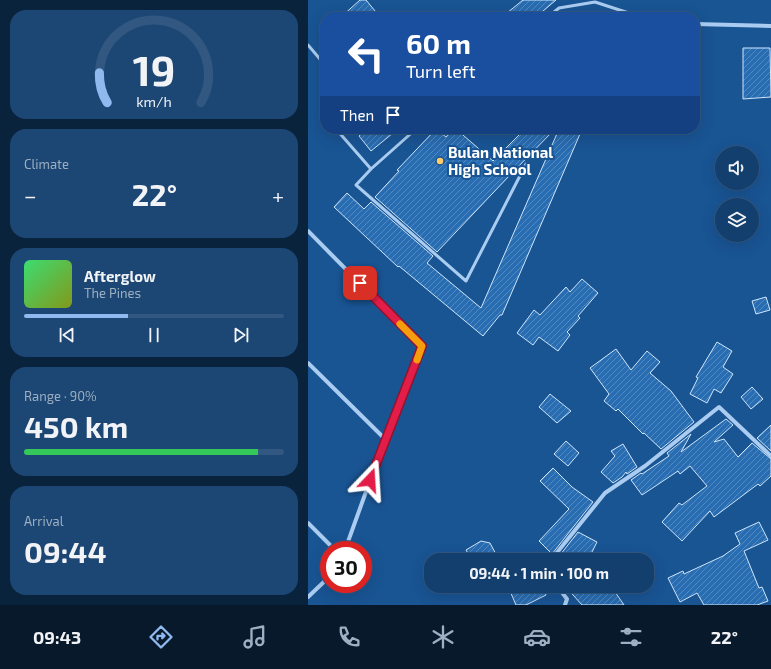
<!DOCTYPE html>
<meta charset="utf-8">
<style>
:root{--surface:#133f6e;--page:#1c4673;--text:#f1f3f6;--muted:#9dafc2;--line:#325881;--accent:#90b9f0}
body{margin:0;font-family:"Exo 2",sans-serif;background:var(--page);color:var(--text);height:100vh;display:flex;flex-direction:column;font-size:15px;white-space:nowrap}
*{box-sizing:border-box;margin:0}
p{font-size:13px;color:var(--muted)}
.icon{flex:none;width:22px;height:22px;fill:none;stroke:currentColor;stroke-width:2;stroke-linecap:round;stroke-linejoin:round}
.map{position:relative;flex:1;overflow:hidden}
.sheet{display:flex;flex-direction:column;gap:10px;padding:10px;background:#0a233c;width:308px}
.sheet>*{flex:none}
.hud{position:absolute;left:12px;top:12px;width:380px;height:122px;border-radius:16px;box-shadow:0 4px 16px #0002,0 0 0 1px var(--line);background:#1a4fa0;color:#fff;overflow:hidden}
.tools{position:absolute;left:407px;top:146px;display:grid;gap:8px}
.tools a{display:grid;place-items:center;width:44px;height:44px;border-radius:50%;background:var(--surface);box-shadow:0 4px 16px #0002,0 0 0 1px var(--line);font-size:20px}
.speed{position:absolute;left:12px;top:541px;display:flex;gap:8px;font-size:20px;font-weight:700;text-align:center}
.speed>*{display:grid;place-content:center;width:52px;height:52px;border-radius:50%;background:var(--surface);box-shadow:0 4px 16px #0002,0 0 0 1px var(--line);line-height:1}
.speed .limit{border:6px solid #d22;background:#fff;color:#111}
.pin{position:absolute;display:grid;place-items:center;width:34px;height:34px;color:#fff;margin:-17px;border-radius:8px;box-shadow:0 2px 6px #0006}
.me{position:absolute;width:44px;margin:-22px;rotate:20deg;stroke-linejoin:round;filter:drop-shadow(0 0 3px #0008)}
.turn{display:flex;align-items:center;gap:14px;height:84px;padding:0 20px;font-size:18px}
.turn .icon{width:52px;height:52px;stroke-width:2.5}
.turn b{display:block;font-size:28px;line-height:34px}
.then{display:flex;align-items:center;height:38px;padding:0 20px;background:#0003;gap:8px;font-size:15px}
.big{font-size:30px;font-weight:700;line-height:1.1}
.sheet .widget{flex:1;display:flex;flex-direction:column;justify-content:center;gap:6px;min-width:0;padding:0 14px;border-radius:16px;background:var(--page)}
.sheet .dial{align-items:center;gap:0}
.dial svg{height:104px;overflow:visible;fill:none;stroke:var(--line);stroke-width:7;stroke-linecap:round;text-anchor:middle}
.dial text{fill:var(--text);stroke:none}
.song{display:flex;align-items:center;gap:12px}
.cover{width:48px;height:48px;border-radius:6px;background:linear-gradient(135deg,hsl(140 70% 55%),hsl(70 70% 35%))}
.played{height:4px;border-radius:2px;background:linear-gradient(90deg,var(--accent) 40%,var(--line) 40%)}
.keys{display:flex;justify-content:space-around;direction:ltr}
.heat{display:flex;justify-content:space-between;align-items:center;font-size:22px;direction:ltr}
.charge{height:6px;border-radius:3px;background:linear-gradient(90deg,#34c759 90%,var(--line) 0)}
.trip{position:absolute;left:116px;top:553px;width:230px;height:40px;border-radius:16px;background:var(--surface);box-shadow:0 4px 16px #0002,0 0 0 1px var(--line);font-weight:700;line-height:40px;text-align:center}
.dock{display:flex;height:64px;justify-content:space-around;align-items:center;background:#08192c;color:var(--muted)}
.dock .icon{width:28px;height:28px}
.dock .active{color:var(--accent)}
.dock b{font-size:18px;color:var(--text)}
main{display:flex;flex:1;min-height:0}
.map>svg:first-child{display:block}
.building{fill:url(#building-hatch);stroke:#d0e6fb}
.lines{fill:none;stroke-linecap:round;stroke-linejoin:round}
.lane{stroke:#a9ccf0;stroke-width:3}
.street{stroke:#a9ccf0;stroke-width:4}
.route-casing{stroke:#92132f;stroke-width:10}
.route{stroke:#e11d48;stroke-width:7}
.slow{stroke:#f59e0b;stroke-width:7}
.poi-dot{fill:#ffcc68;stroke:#195493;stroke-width:1.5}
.labels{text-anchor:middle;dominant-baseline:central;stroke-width:4;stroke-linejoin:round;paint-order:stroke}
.poi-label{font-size:15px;font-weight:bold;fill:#fff;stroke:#195493;text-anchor:start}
</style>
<main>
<section class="sheet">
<div class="widget dial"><svg viewBox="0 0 100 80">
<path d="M14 69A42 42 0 1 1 86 69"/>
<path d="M14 69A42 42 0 0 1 8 46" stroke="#90b9f0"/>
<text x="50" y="56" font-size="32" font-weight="700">19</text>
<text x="50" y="72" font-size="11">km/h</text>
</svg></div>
<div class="widget"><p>Climate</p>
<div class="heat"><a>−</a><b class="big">22°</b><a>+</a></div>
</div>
<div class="widget">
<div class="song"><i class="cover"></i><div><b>Afterglow</b><p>The Pines</p></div></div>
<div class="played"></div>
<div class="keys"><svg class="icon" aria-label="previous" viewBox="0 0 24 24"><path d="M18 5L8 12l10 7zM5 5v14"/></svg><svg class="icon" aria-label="pause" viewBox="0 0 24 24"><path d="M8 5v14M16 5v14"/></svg><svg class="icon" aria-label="next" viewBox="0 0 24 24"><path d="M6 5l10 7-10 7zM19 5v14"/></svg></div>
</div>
<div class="widget"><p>Range · 90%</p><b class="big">450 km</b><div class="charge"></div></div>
<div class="widget"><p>Arrival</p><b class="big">09:44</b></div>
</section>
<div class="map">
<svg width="463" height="605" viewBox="0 0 463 605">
<defs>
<pattern id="building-hatch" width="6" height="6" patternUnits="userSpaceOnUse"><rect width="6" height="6" fill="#286cb1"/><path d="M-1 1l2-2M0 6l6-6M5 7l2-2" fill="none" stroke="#5389c1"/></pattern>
</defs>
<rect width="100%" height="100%" fill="#195493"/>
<path class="building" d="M 52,0 L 58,0 L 72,17 L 33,17 Z
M 215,0 L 248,0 L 228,17 L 194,17 Z
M 435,48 L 462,48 L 463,97 L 435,99 Z
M 59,129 L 90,129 L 63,151 L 51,136 Z
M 128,129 L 138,137 L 145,129 L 148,129 L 185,161 L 217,129 L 247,129 L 202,175 L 129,252 L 67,197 L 91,171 L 89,170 Z
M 251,129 L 260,129 L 272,134 L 194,315 L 192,315 L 175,336 L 91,266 L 90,267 L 26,207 L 39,193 L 56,209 L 63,202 L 125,256 L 119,263 L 173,308 Z
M 274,279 L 290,293 L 270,316 L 272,318 L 259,332 L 262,335 L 250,351 L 231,337 L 225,345 L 209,333 L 226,310 L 232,315 L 258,287 L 262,292 Z
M 458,297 L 462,310 L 448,314 L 444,301 Z
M 409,342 L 424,351 L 415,367 L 425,374 L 413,393 L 406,389 L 399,403 L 382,394 L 390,378 L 388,377 Z
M 308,349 L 323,370 L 339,351 L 352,362 L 342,373 L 363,391 L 386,422 L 353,449 L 336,433 L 335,434 L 310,409 L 308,411 L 296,401 L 301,394 L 282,368 Z
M 444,387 L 455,399 L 443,409 L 433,397 Z
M 242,394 L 263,411 L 249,423 L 231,407 Z
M 418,419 L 425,425 L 406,442 L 416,439 L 430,457 L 444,443 L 463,459 L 463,476 L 452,486 L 450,484 L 406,517 L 402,511 L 374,541 L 354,522 L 371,503 L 374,505 L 399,486 L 382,466 L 372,474 L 370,471 L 334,495 L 323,480 L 333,473 L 334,474 L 361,456 L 359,453 L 383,434 L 373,452 Z
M 463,425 L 463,451 L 449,438 Z
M 258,441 L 271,453 L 260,466 L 246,454 Z
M 315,444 L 329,467 L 319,474 L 318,472 L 314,477 L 305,483 L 293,472 L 307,456 L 303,451 Z
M 245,468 L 264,487 L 285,502 L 244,554 L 231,541 L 261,509 L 232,481 Z
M 451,522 L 460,540 L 436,551 L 451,588 L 454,587 L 460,601 L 449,605 L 396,605 L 389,593 L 372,602 L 360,578 L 375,571 L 376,574 L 415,556 L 432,544 L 427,533 Z
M 270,532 L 289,542 L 280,560 L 250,560 L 249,559 Z
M 173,541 L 182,543 L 191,560 L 164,560 L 158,550 Z
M 213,586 L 234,586 L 238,595 L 218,605 L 208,605 L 202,591 Z
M 257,586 L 303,586 L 316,605 L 274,605 Z"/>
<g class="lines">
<path class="lane" d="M 240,17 L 251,8 L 287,2 L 333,17
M 0,45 L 17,65
M 17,113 L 16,114 L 17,116
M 28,129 L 63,169
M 108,129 L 63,169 L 48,185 L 158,281 L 218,164"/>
<path class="street" d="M 387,24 L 463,26
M 0,231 L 114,346 L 77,439 L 37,550
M 0,363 L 77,439
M 0,523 L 27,550
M 243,560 L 297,493 L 337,466 L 411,407 L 463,456
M 249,586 L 259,599 L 257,605
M 0,597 L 21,577"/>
</g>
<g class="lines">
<g class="route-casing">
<path id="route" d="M 52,283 L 114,346 L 62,480"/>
</g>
<use href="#route" class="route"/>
<path class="slow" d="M 92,324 L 114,346 L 109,360"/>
</g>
<circle class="poi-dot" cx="132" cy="161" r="4"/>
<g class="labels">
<g class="poi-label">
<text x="140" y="152">Bulan National<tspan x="140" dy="17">High School</tspan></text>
</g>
</g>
</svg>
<div class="tools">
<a><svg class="icon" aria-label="sound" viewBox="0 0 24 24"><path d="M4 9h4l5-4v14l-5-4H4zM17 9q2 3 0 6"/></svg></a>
<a><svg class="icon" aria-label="layers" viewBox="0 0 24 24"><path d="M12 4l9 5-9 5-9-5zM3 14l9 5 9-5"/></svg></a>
</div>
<div class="speed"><div class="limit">30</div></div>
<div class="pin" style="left:52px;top:283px;background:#d93025"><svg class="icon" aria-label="arrive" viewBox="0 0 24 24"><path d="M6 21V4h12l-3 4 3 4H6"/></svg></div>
<svg class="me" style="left:62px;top:480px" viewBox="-20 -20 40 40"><path d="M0-17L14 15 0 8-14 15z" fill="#e11d48" stroke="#fff" stroke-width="4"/></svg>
<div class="trip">09:44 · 1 min · 100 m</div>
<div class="hud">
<div class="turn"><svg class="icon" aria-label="left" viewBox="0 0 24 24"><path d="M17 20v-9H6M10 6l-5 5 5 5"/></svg><div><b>60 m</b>Turn left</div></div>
<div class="then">Then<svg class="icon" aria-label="arrive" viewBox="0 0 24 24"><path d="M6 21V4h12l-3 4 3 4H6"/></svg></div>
</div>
</div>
</main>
<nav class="dock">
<b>09:43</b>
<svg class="icon active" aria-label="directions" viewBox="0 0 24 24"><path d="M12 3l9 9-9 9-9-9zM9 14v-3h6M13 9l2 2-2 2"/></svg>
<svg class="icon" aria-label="music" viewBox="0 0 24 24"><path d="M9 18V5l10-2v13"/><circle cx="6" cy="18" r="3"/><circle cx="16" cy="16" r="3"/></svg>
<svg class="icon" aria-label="phone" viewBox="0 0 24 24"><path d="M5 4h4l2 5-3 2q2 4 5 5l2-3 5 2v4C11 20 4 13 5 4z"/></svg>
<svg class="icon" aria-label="climate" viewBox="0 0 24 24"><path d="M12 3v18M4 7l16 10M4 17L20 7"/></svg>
<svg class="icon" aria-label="car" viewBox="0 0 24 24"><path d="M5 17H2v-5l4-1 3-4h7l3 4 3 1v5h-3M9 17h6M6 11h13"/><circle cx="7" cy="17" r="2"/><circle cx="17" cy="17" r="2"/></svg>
<svg class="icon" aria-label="filters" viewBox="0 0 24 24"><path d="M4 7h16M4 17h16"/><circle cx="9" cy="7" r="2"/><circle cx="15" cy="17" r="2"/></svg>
<b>22°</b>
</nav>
